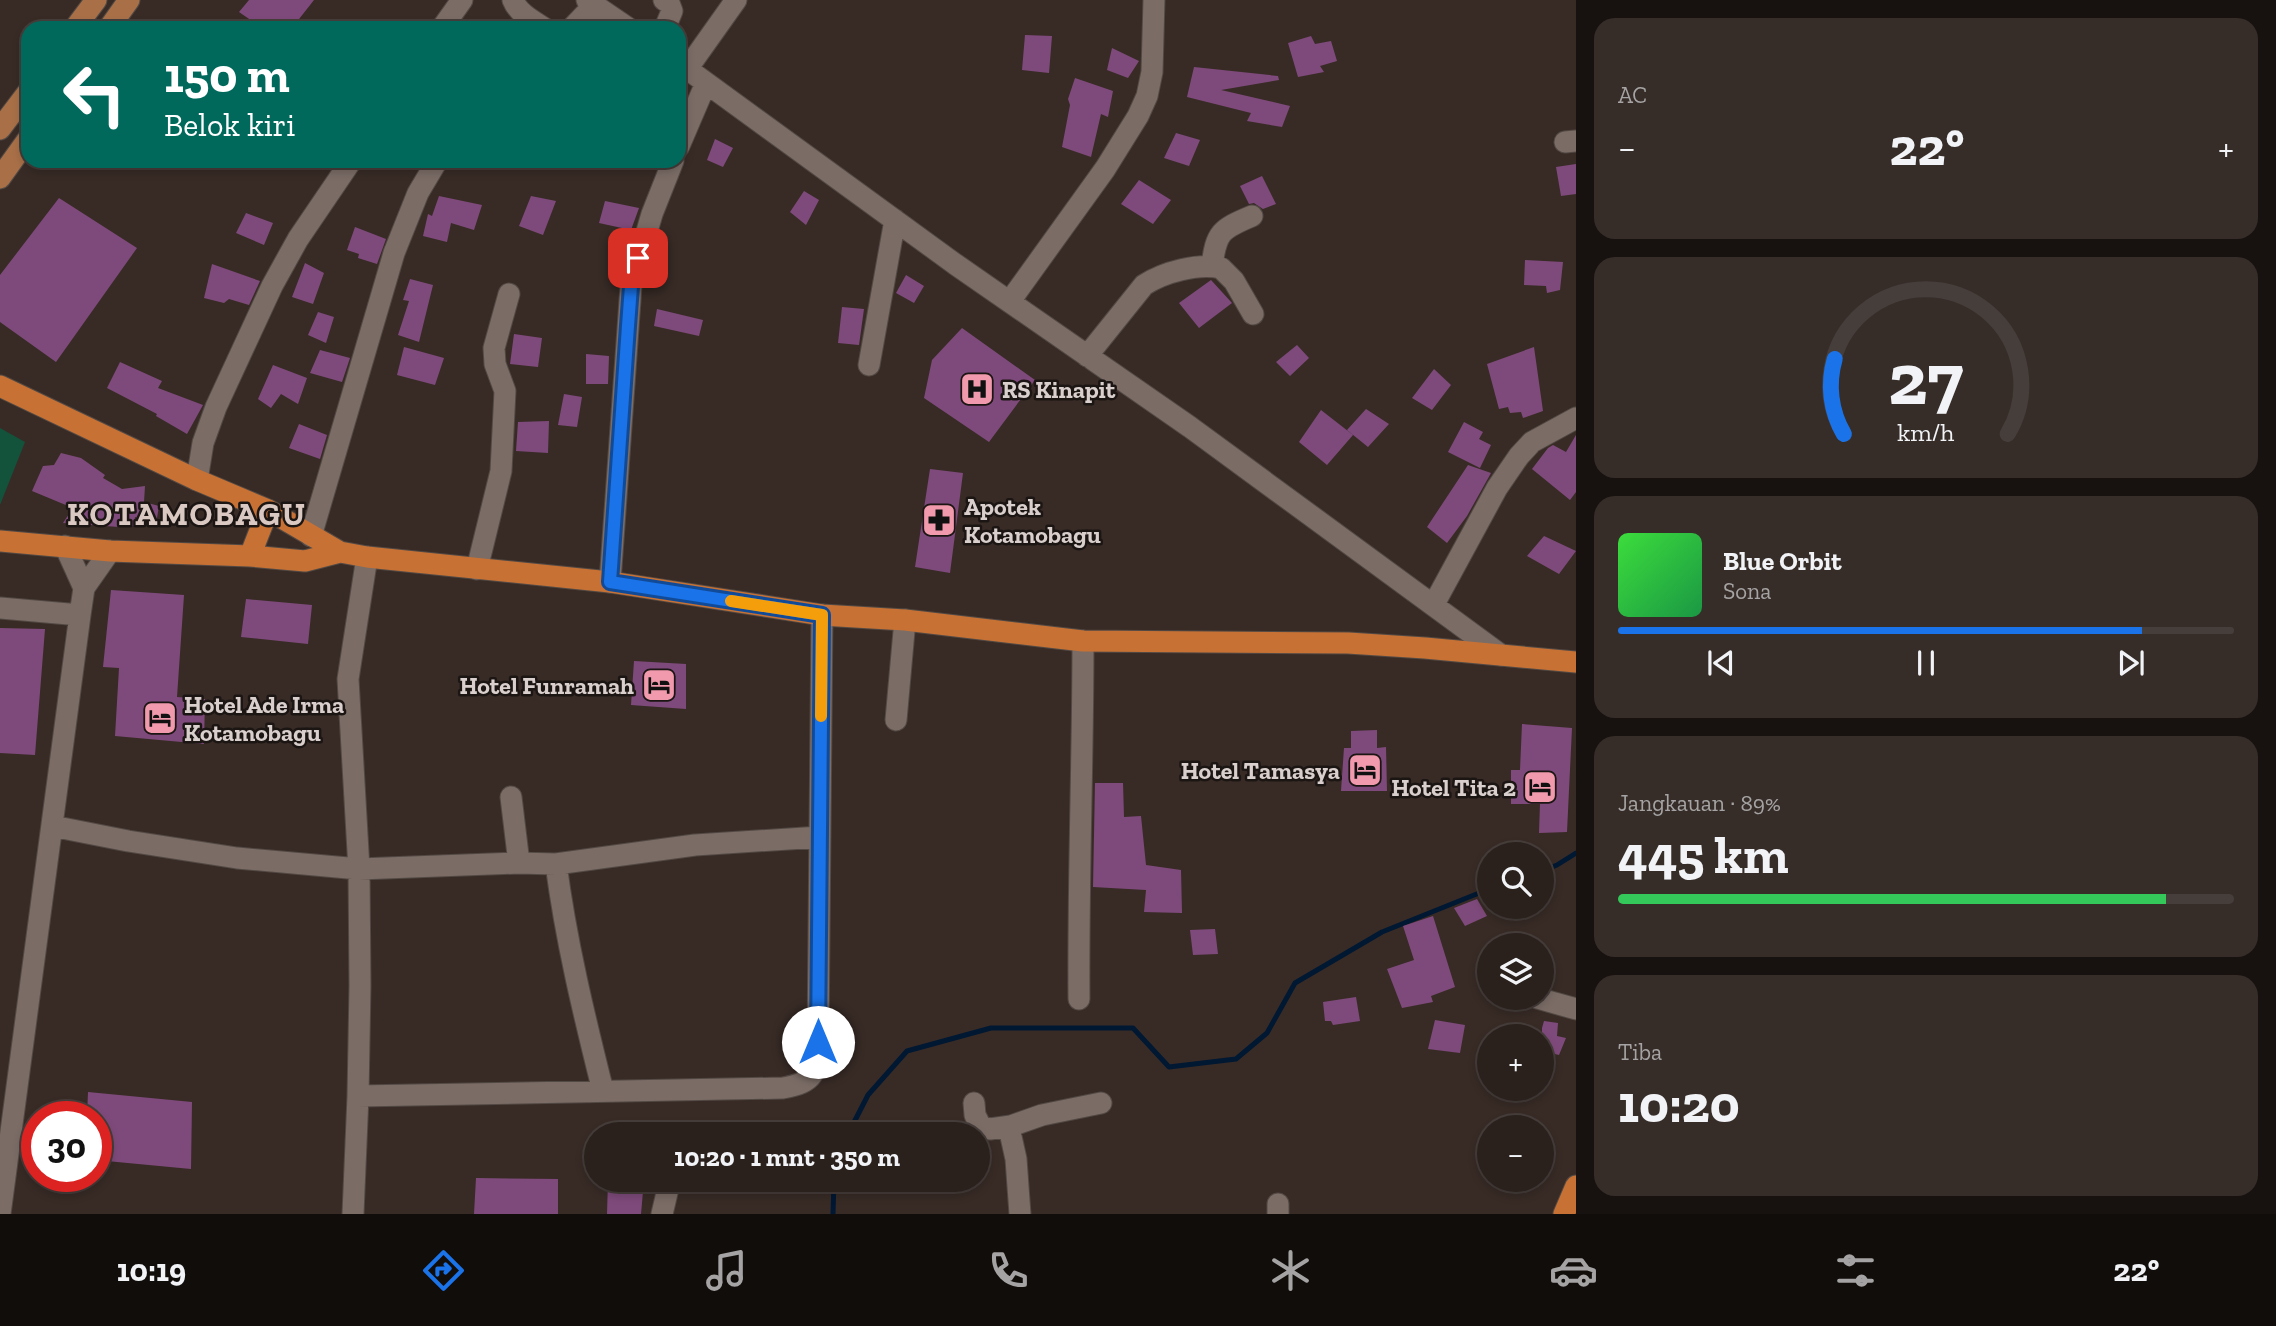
<!DOCTYPE html>
<html lang="id">
<meta charset="utf-8">
<style>
:root{--surface:#2a201c;--page:#362d29;--text:#f1f3f6;--muted:#a5a3a3;--line:#463e3b;--accent:#1a73e8}
body{margin:0;font-family:"Zilla Slab",serif;background:var(--page);color:var(--text);height:100vh;display:flex;flex-direction:column;font-size:26px;white-space:nowrap}
*{box-sizing:border-box;margin:0}
p{font-size:23px;color:var(--muted)}
.icon{flex:none;width:38px;height:38px;fill:none;stroke:currentColor;stroke-width:2;stroke-linecap:round;stroke-linejoin:round}
.map{position:relative;flex:1;overflow:hidden}
.details{display:flex;flex-direction:column;gap:18px;padding:18px;background:#17120f;width:700px}
.details>*{flex:none}
.guide{position:absolute;left:21px;top:21px;width:665px;height:147px;border-radius:21px;box-shadow:0 4px 10px #0003,0 0 0 2px var(--line);background:#00695c;color:#fff;overflow:hidden}
.controls{position:absolute;left:1477px;top:842px;display:grid;gap:14px}
.controls a{display:grid;place-items:center;width:77px;height:77px;border-radius:50%;background:var(--surface);box-shadow:0 4px 10px #0003,0 0 0 2px var(--line);font-size:35px}
.speed{position:absolute;left:21px;top:1101px;display:flex;gap:14px;font-size:35px;font-weight:700;text-align:center}
.speed>*{display:grid;place-content:center;width:91px;height:91px;border-radius:50%;background:var(--surface);box-shadow:0 4px 10px #0003,0 0 0 2px var(--line);line-height:1}
.speed .limit{border:10px solid #d22;background:#fff;color:#111}
.pin{position:absolute;display:grid;place-items:center;width:60px;height:60px;color:#fff;margin:-30px;border-radius:14px;box-shadow:0 4px 10px #0006}
.me{position:absolute;width:77px;margin:-38px;rotate:0deg;stroke-linejoin:round;filter:drop-shadow(0 0 5px #0008)}
.turn{display:flex;align-items:center;gap:24px;height:147px;padding:0 28px;font-size:32px}
.turn .icon{width:91px;height:91px;stroke-width:2.5}
.turn b{display:block;font-size:49px;line-height:60px}
.big{font-size:52px;font-weight:800;line-height:1.1}
.details .tile{flex:1;display:flex;flex-direction:column;justify-content:center;gap:10px;min-width:0;padding:0 24px;border-radius:21px;background:var(--page)}
.details .dial{align-items:center;gap:0}
.dial svg{height:182px;overflow:visible;fill:none;stroke:var(--line);stroke-width:7;stroke-linecap:round;text-anchor:middle}
.dial text{fill:var(--text);stroke:none}
.song{display:flex;align-items:center;gap:21px}
.cover{width:84px;height:84px;border-radius:10px;background:linear-gradient(135deg,hsl(120 70% 55%),hsl(140 70% 35%))}
.played{height:7px;border-radius:4px;background:linear-gradient(90deg,var(--accent) 85%,var(--line) 85%)}
.keys{display:flex;justify-content:space-around;direction:ltr}
.heat{display:flex;justify-content:space-between;align-items:center;font-size:38px;direction:ltr}
.charge{height:10px;border-radius:5px;background:linear-gradient(90deg,#34c759 89%,var(--line) 0)}
.trip{position:absolute;left:584px;top:1122px;width:406px;height:70px;border-radius:35px;background:var(--surface);box-shadow:0 4px 10px #0003,0 0 0 2px var(--line);font-weight:800;line-height:70px;text-align:center}
.dock{display:flex;height:112px;justify-content:space-around;align-items:center;background:#110d0b;color:var(--muted)}
.dock .icon{width:49px;height:49px}
.dock .current{color:var(--accent)}
.dock b{font-size:32px;color:var(--text)}
main{display:flex;flex:1;min-height:0}
.map>svg:first-child{display:block}
.green{fill:#13523b}
.lines{fill:none;stroke-linecap:round;stroke-linejoin:round}
.stream{stroke:#011832;stroke-width:5}
.building{fill:#7e4a7b}
.minor-casing{stroke:#534944;stroke-width:23}
.major-casing{stroke:#534944;stroke-width:23}
.highway-casing{stroke:#534944;stroke-width:23}
.minor{stroke:#7b6c66;stroke-width:21}
.major{stroke:#a97048;stroke-width:21}
.highway{stroke:#c77234;stroke-width:21}
.route-casing{stroke:#114b97;stroke-width:18}
.route{stroke:#1a73e8;stroke-width:12}
.slow{stroke:#f59e0b;stroke-width:12}
.labels{text-anchor:middle;dominant-baseline:central;stroke-width:5;stroke-linejoin:round;paint-order:stroke}
.poi-label{font-size:24px;font-weight:bold;fill:#d9d0cd;stroke:#1b1513;text-anchor:start}
.district-label{font-size:32px;font-weight:bold;letter-spacing:2px;fill:#dac9c2;stroke:#1b1513}
</style>
<main>
<div class="map">
<svg width="1576" height="1214" viewBox="0 0 1576 1214">
<rect width="100%" height="100%" fill="#382b26"/>
<path class="green" d="M 0,428 L 25,442 L 0,505 Z"/>
<g class="lines">
<path class="stream" d="M 1542,871 L 1557,865 L 1576,853
M 848,1134 L 868,1095 L 907,1051 L 991,1028 L 1133,1028 L 1169,1067 L 1236,1059 L 1267,1033 L 1295,983 L 1382,932 L 1489,889
M 833,1214 L 834,1180"/>
</g>
<path class="building" d="M 249,0 L 314,0 L 292,28 L 262,28 L 239,12 Z
M 1025,35 L 1052,36 L 1049,73 L 1022,70 Z
M 1311,36 L 1315,44 L 1331,41 L 1337,61 L 1320,66 L 1324,72 L 1298,77 L 1288,43 Z
M 1112,48 L 1139,61 L 1128,78 L 1107,70 Z
M 1194,67 L 1278,76 L 1279,80 L 1221,90 L 1290,106 L 1282,127 L 1247,121 L 1251,113 L 1187,97 Z
M 1075,78 L 1113,91 L 1108,117 L 1101,114 L 1091,157 L 1062,147 L 1070,105 L 1068,99 Z
M 1176,133 L 1200,140 L 1189,166 L 1164,158 Z
M 715,139 L 733,148 L 723,167 L 707,160 Z
M 1576,164 L 1576,194 L 1561,196 L 1556,167 Z
M 1262,176 L 1276,204 L 1263,209 L 1254,203 L 1249,204 L 1240,186 Z
M 1139,180 L 1171,200 L 1153,224 L 1121,204 Z
M 804,191 L 819,200 L 806,225 L 790,212 Z
M 439,196 L 482,205 L 474,230 L 451,223 L 447,242 L 423,236 L 428,214 L 432,216 Z
M 531,196 L 556,201 L 543,235 L 519,226 Z
M 59,198 L 137,248 L 56,362 L 0,322 L 0,275 Z
M 605,201 L 639,208 L 631,230 L 599,223 Z
M 246,213 L 273,223 L 264,245 L 236,233 Z
M 355,227 L 386,239 L 377,264 L 358,258 L 359,254 L 347,250 Z
M 1525,260 L 1563,262 L 1560,290 L 1547,293 L 1546,286 L 1524,285 Z
M 305,263 L 324,273 L 313,304 L 292,297 Z
M 212,264 L 260,281 L 249,305 L 229,299 L 224,303 L 204,298 Z
M 906,275 L 924,286 L 914,303 L 896,293 Z
M 410,279 L 433,285 L 419,342 L 398,335 L 409,301 L 403,300 Z
M 1211,280 L 1232,303 L 1199,328 L 1179,303 Z
M 842,307 L 864,309 L 859,345 L 838,343 Z
M 657,309 L 703,320 L 699,336 L 654,326 Z
M 318,312 L 334,317 L 326,343 L 308,335 Z
M 962,328 L 1035,380 L 989,442 L 924,398 L 932,360 Z
M 514,334 L 542,338 L 538,367 L 510,364 Z
M 1297,345 L 1309,358 L 1290,376 L 1276,362 Z
M 404,347 L 444,358 L 435,385 L 397,375 Z
M 1534,347 L 1543,411 L 1523,418 L 1521,412 L 1510,413 L 1508,407 L 1499,409 L 1487,364 Z
M 320,350 L 350,358 L 342,382 L 310,373 Z
M 586,354 L 609,356 L 608,384 L 586,384 Z
M 120,362 L 162,381 L 158,388 L 203,405 L 187,434 L 156,416 L 157,414 L 107,388 Z
M 273,365 L 307,378 L 298,404 L 281,394 L 271,408 L 258,399 Z
M 1434,369 L 1451,385 L 1432,410 L 1412,398 Z
M 564,394 L 582,397 L 577,427 L 558,425 Z
M 1366,409 L 1389,424 L 1368,447 L 1347,430 Z
M 1321,410 L 1353,435 L 1327,465 L 1299,442 Z
M 549,421 L 548,453 L 516,451 L 518,422 Z
M 1464,422 L 1483,432 L 1479,439 L 1491,445 L 1480,468 L 1448,452 Z
M 299,424 L 327,435 L 320,459 L 289,448 Z
M 1576,435 L 1576,492 L 1570,500 L 1532,469 L 1548,448 L 1553,445 L 1566,452 Z
M 61,453 L 81,458 L 105,475 L 103,478 L 122,489 L 145,486 L 144,502 L 159,506 L 156,524 L 135,517 L 134,526 L 119,527 L 63,523 L 73,508 L 32,491 L 43,466 L 54,465 Z
M 1468,465 L 1491,473 L 1467,516 L 1447,543 L 1427,527 Z
M 930,469 L 963,473 L 950,573 L 915,567 Z
M 1544,536 L 1576,551 L 1559,574 L 1527,556 Z
M 111,590 L 184,595 L 177,697 L 205,699 L 204,744 L 115,736 L 119,668 L 103,667 Z
M 246,599 L 312,605 L 308,644 L 241,637 Z
M 0,628 L 45,629 L 35,755 L 0,753 Z
M 634,661 L 686,664 L 686,709 L 631,705 Z
M 1522,724 L 1572,728 L 1567,832 L 1539,833 L 1540,804 L 1511,804 L 1511,770 L 1520,770 Z
M 1377,730 L 1377,748 L 1386,747 L 1387,791 L 1341,791 L 1344,748 L 1351,748 L 1351,731 Z
M 1095,783 L 1123,783 L 1124,817 L 1141,816 L 1146,865 L 1181,870 L 1182,913 L 1144,912 L 1146,890 L 1093,887 Z
M 1477,899 L 1487,916 L 1465,926 L 1454,908 Z
M 1433,916 L 1455,987 L 1431,996 L 1433,1002 L 1402,1008 L 1387,969 L 1414,960 L 1403,926 Z
M 1215,929 L 1218,954 L 1193,955 L 1190,930 Z
M 1356,997 L 1360,1021 L 1333,1025 L 1331,1021 L 1325,1021 L 1323,1002 Z
M 1435,1020 L 1465,1025 L 1460,1053 L 1428,1049 Z
M 1544,1021 L 1558,1023 L 1557,1036 L 1566,1038 L 1559,1055 L 1542,1051 L 1542,1028 Z
M 88,1092 L 192,1102 L 191,1169 L 96,1160 L 96,1116 L 87,1116 Z
M 476,1178 L 558,1179 L 558,1214 L 474,1214 Z
M 608,1180 L 644,1180 L 641,1214 L 607,1214 Z"/>
<g class="lines">
<g class="minor-casing">
<path id="minor" d="M 513,0 C 518,13 533,21 544,28
M 587,0 L 628,28
M 664,0 L 669,3 L 672,11 L 665,28
M 442,28 L 462,0
M 572,28 L 594,5
M 679,63 L 955,264 L 1190,427 L 1501,655
M 687,69 L 736,0
M 1565,142 L 1576,141
M 679,146 L 706,83
M 1212,266 C 1216,232 1221,229 1252,216
M 1010,301 L 1105,169 L 1138,116 L 1147,96 L 1152,72 L 1154,0
M 1087,356 L 1144,285 C 1164,272 1198,263 1221,268 L 1234,281 L 1253,314
M 869,365 L 895,220
M 197,480 L 203,443 L 216,407 L 272,286 L 298,239 L 351,161
M 311,536 L 394,253 L 418,193 L 437,161
M 65,546 L 84,588
M 477,569 L 501,471 L 505,391 L 495,364 L 494,348 L 509,294
M 610,582 L 631,286 L 652,214 L 673,161
M 1434,604 L 1497,488 L 1519,456 L 1532,442 L 1576,418
M 0,608 L 80,615
M 896,720 L 905,620
M 511,797 L 519,863
M 52,826 L 128,841 L 237,858 L 359,869 L 519,863 L 556,864 L 695,845 L 820,837
M 556,864 C 566,941 584,1015 603,1091
M 1537,998 L 1576,1009
M 1079,999 C 1078,880 1083,760 1083,641
M 358,1096 L 783,1088 C 816,1082 816,1073 818,1042 L 822,615
M 974,1103 L 975,1115 L 981,1127 L 990,1129 L 1011,1126
M 0,1214 L 80,615 L 84,588 L 110,551
M 353,1214 L 358,1096 L 360,986 L 359,869 L 348,679 L 367,557
M 662,1214 L 670,1180
M 1020,1214 L 1016,1159 L 1010,1132 L 1011,1126 L 1042,1115 L 1101,1103
M 1278,1214 L 1278,1204"/>
</g>
<g class="major-casing">
<path id="major" d="M 75,28 L 96,0
M 109,28 L 129,0
M 0,129 L 28,92
M 0,178 L 28,139"/>
</g>
<g class="highway-casing">
<path id="highway" d="M 0,386 L 197,480 L 268,510 L 340,552
M 0,541 L 110,551 L 250,556 L 305,561 L 340,552 L 367,557 L 610,582 L 822,615 L 905,620 L 1083,641 L 1348,643 L 1425,648 L 1576,662
M 250,556 L 268,510
M 1564,1214 L 1576,1186"/>
</g>
<use href="#minor" class="minor"/>
<use href="#major" class="major"/>
<use href="#highway" class="highway"/>
</g>
<g class="lines">
<g class="route-casing">
<path id="route" d="M 638,258 L 631,286 L 628,326 L 610,582 L 822,615 L 818,1042"/>
</g>
<use href="#route" class="route"/>
<path class="slow" d="M 731,601 L 822,615 L 821,716"/>
</g>
<defs>
<g id="hospital-square" transform="scale(1.75)"><rect x="-9" y="-9" width="18" height="18" rx="4" fill="#f29aad" stroke="#1b1513"/><path d="M-5-5h3v3.5h4V-5h3V5h-3V1.5h-4V5h-3Z" fill="#111"/></g>
<g id="pharmacy-square" transform="scale(1.75)"><rect x="-9" y="-9" width="18" height="18" rx="4" fill="#f29aad" stroke="#1b1513"/><path d="M-2-6h4v4h4v4h-4v4h-4v-4h-4v-4h4Z" fill="#111"/></g>
<g id="hotel-square" transform="scale(1.75)"><rect x="-9" y="-9" width="18" height="18" rx="4" fill="#f29aad" stroke="#1b1513"/><path d="M-6-4.5h1.5V1H6V5H4.5V3h-9V5H-6ZM-4 0a1.8 1.8 0 1 1 3.6 0ZM.5 0V-2.5h3Q6-2.5 6 0Z" fill="#111"/></g>
</defs>
<g fill-rule="evenodd">
<use href="#hospital-square" x="977" y="389"/>
<use href="#pharmacy-square" x="939" y="520"/>
<use href="#hotel-square" x="659" y="685"/>
<use href="#hotel-square" x="160" y="718"/>
<use href="#hotel-square" x="1365" y="770"/>
<use href="#hotel-square" x="1540" y="787"/>
</g>
<g class="labels">
<g class="poi-label">
<text x="1002" y="389">RS Kinapit</text>
<text x="964" y="506">Apotek<tspan x="964" dy="28">Kotamobagu</tspan></text>
<text x="634" y="685" text-anchor="end">Hotel Funramah</text>
<text x="184" y="704">Hotel Ade Irma<tspan x="184" dy="28">Kotamobagu</tspan></text>
<text x="1340" y="770" text-anchor="end">Hotel Tamasya</text>
<text x="1516" y="787" text-anchor="end">Hotel Tita 2</text>
</g>
<g class="district-label">
<text x="187" y="514">KOTAMOBAGU</text>
</g>
</g>
</svg>
<div class="controls">
<a><svg class="icon" aria-label="search" viewBox="0 0 24 24"><circle cx="10" cy="10" r="6"/><path d="M15 15l6 6"/></svg></a>
<a><svg class="icon" aria-label="layers" viewBox="0 0 24 24"><path d="M12 4l9 5-9 5-9-5zM3 14l9 5 9-5"/></svg></a>
<a>+</a>
<a>−</a>
</div>
<div class="speed"><div class="limit">30</div></div>
<div class="pin" style="left:638px;top:258px;background:#d93025"><svg class="icon" aria-label="arrive" viewBox="0 0 24 24"><path d="M6 21V4h12l-3 4 3 4H6"/></svg></div>
<svg class="me" style="left:818px;top:1042px" viewBox="-20 -20 40 40"><circle r="19" fill="#fff"/><path d="M0-13L10 11 0 6-10 11z" fill="#1a73e8"/></svg>
<div class="trip">10:20 · 1 mnt · 350 m</div>
<div class="guide">
<div class="turn"><svg class="icon" aria-label="left" viewBox="0 0 24 24"><path d="M17 20v-9H6M10 6l-5 5 5 5"/></svg><div><b>150 m</b>Belok kiri</div></div>
</div>
</div>
<section class="details">
<div class="tile"><p>AC</p>
<div class="heat"><a>−</a><b class="big">22°</b><a>+</a></div>
</div>
<div class="tile dial"><svg viewBox="0 0 100 80">
<path d="M14 69A42 42 0 1 1 86 69"/>
<path d="M14 69A42 42 0 0 1 10 36" stroke="#1a73e8"/>
<text x="50" y="56" font-size="32" font-weight="700">27</text>
<text x="50" y="72" font-size="11">km/h</text>
</svg></div>
<div class="tile">
<div class="song"><i class="cover"></i><div><b>Blue Orbit</b><p>Sona</p></div></div>
<div class="played"></div>
<div class="keys"><svg class="icon" aria-label="previous" viewBox="0 0 24 24"><path d="M18 5L8 12l10 7zM5 5v14"/></svg><svg class="icon" aria-label="pause" viewBox="0 0 24 24"><path d="M8 5v14M16 5v14"/></svg><svg class="icon" aria-label="next" viewBox="0 0 24 24"><path d="M6 5l10 7-10 7zM19 5v14"/></svg></div>
</div>
<div class="tile"><p>Jangkauan · 89%</p><b class="big">445 km</b><div class="charge"></div></div>
<div class="tile"><p>Tiba</p><b class="big">10:20</b></div>
</section>
</main>
<nav class="dock">
<b>10:19</b>
<svg class="icon current" aria-label="directions" viewBox="0 0 24 24"><path d="M12 3l9 9-9 9-9-9zM9 14v-3h6M13 9l2 2-2 2"/></svg>
<svg class="icon" aria-label="music" viewBox="0 0 24 24"><path d="M9 18V5l10-2v13"/><circle cx="6" cy="18" r="3"/><circle cx="16" cy="16" r="3"/></svg>
<svg class="icon" aria-label="phone" viewBox="0 0 24 24"><path d="M5 4h4l2 5-3 2q2 4 5 5l2-3 5 2v4C11 20 4 13 5 4z"/></svg>
<svg class="icon" aria-label="climate" viewBox="0 0 24 24"><path d="M12 3v18M4 7l16 10M4 17L20 7"/></svg>
<svg class="icon" aria-label="car" viewBox="0 0 24 24"><path d="M5 17H2v-5l4-1 3-4h7l3 4 3 1v5h-3M9 17h6M6 11h13"/><circle cx="7" cy="17" r="2"/><circle cx="17" cy="17" r="2"/></svg>
<svg class="icon" aria-label="filters" viewBox="0 0 24 24"><path d="M4 7h16M4 17h16"/><circle cx="9" cy="7" r="2"/><circle cx="15" cy="17" r="2"/></svg>
<b>22°</b>
</nav>
